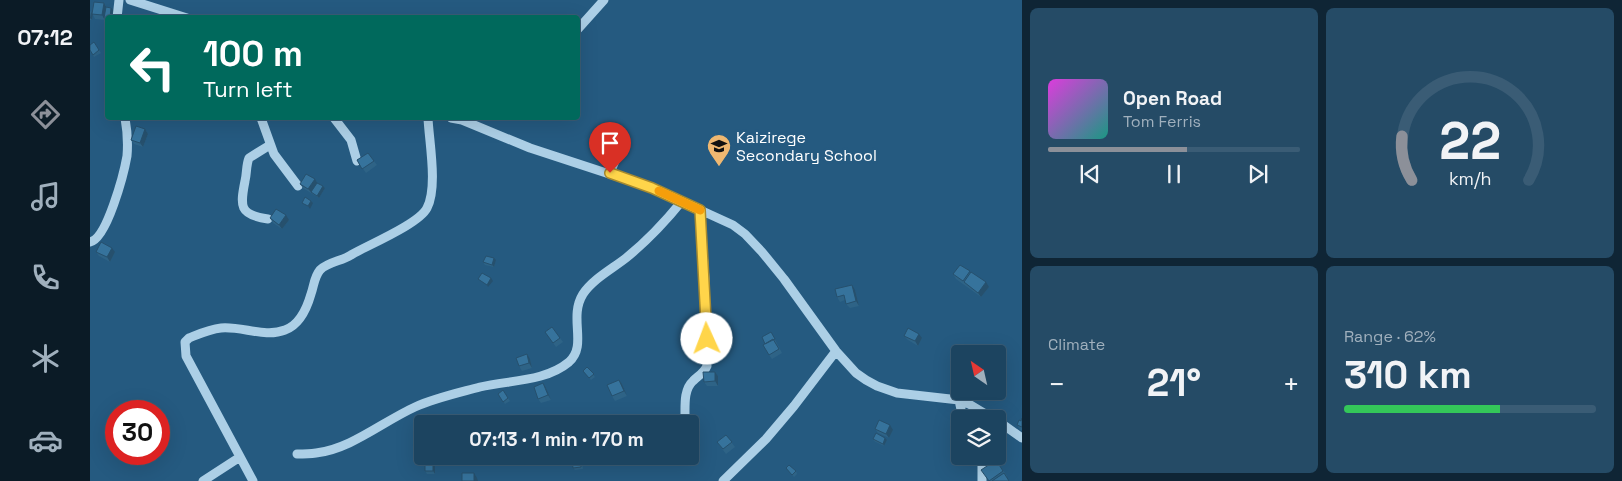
<!DOCTYPE html>
<meta charset="utf-8">
<style>
:root{--surface:#1c4460;--page:#254b66;--text:#f1f3f6;--muted:#a0b0bd;--line:#3a5c75;--accent:#8c9099}
body{margin:0;font-family:"Space Grotesk",sans-serif;background:var(--page);color:var(--text);height:100vh;display:flex;flex-direction:column;font-size:19px;white-space:nowrap}
*{box-sizing:border-box;margin:0}
p{font-size:16px;color:var(--muted)}
.icon{flex:none;width:28px;height:28px;fill:none;stroke:currentColor;stroke-width:2;stroke-linecap:round;stroke-linejoin:round}
.map{position:relative;flex:1;overflow:hidden}
.drawer{display:flex;flex-direction:column;gap:8px;padding:8px;background:#0f2535;width:600px}
.drawer>*{flex:none}
.guide{position:absolute;left:15px;top:15px;width:475px;height:105px;border-radius:5px;box-shadow:0 5px 20px #0002,0 0 0 1px var(--line);background:#00695c;color:#fff;overflow:hidden}
.needle{width:32px;rotate:326deg}
.fabs{position:absolute;left:861px;top:345px;display:grid;gap:10px}
.fabs a{display:grid;place-items:center;width:55px;height:55px;border-radius:5px;background:var(--surface);box-shadow:0 5px 20px #0002,0 0 0 1px var(--line);font-size:25px}
.speed{position:absolute;left:15px;top:400px;display:flex;gap:10px;font-size:25px;font-weight:700;text-align:center}
.speed>*{display:grid;place-content:center;width:65px;height:65px;border-radius:50%;background:var(--surface);box-shadow:0 5px 20px #0002,0 0 0 1px var(--line);line-height:1}
.speed .limit{border:8px solid #d22;background:#fff;color:#111}
.pin{position:absolute;display:grid;place-items:center;width:42px;height:42px;color:#fff;margin:-51px -21px;border-radius:50% 50% 50% 0;rotate:-45deg;box-shadow:0 0 5px #0007}
.pin .icon{rotate:45deg}
.me{position:absolute;width:55px;margin:-28px;rotate:358deg;stroke-linejoin:round;filter:drop-shadow(0 0 4px #0008)}
.turn{display:flex;align-items:center;gap:18px;height:105px;padding:0 15px;font-size:22px}
.turn .icon{width:65px;height:65px;stroke-width:2.5}
.turn b{display:block;font-size:35px;line-height:42px}
.big{font-size:38px;font-weight:800;line-height:1.1}
.drawer .widget{flex:1;display:flex;flex-direction:column;justify-content:center;gap:8px;min-width:0;padding:0 18px;border-radius:8px;background:var(--page)}
.drawer .dial{align-items:center;gap:0}
.dial svg{height:130px;overflow:visible;fill:none;stroke:var(--line);stroke-width:7;stroke-linecap:round;text-anchor:middle}
.dial text{fill:var(--text);stroke:none}
.song{display:flex;align-items:center;gap:15px}
.cover{width:60px;height:60px;border-radius:8px;background:linear-gradient(135deg,hsl(300 70% 55%),hsl(170 70% 35%))}
.played{height:5px;border-radius:2px;background:linear-gradient(90deg,var(--accent) 55%,var(--line) 55%)}
.keys{display:flex;justify-content:space-around;direction:ltr}
.heat{display:flex;justify-content:space-between;align-items:center;font-size:28px;direction:ltr}
.charge{height:8px;border-radius:4px;background:linear-gradient(90deg,#34c759 62%,var(--line) 0)}
.drawer .tiles{flex:1;display:grid;gap:8px;grid-template-columns:repeat(2,1fr)}
.trip{position:absolute;left:324px;top:415px;width:285px;height:50px;border-radius:5px;background:var(--surface);box-shadow:0 5px 20px #0002,0 0 0 1px var(--line);font-weight:800;line-height:50px;text-align:center}
main{display:flex;flex:1;min-height:0}
.menu{display:flex;flex-direction:column;width:90px;justify-content:space-around;align-items:center;background:#0b1b26;color:var(--muted)}
.menu .icon{width:35px;height:35px}
.menu .current{color:var(--accent)}
.menu b{font-size:22px;color:var(--text)}
.map>svg:first-child{display:block}
.lines{fill:none;stroke-linecap:round;stroke-linejoin:round}
.minor{stroke:#accfe6;stroke-width:9}
.wall{fill:#2e6386}
.shaded-wall{fill:#26506d}
.building{fill:#36739c;stroke:#26506d}
.route-casing{stroke:#a68a30;stroke-width:12}
.route{stroke:#ffd54a;stroke-width:9}
.slow{stroke:#f59e0b;stroke-width:9}
.labels{text-anchor:middle;dominant-baseline:central;stroke-width:5;stroke-linejoin:round;paint-order:stroke}
.poi-label{font-size:16px;fill:#fff;stroke:#255a80;text-anchor:start}
</style>
<main>
<nav class="menu">
<b>07:12</b>
<svg class="icon current" aria-label="directions" viewBox="0 0 24 24"><path d="M12 3l9 9-9 9-9-9zM9 14v-3h6M13 9l2 2-2 2"/></svg>
<svg class="icon" aria-label="music" viewBox="0 0 24 24"><path d="M9 18V5l10-2v13"/><circle cx="6" cy="18" r="3"/><circle cx="16" cy="16" r="3"/></svg>
<svg class="icon" aria-label="phone" viewBox="0 0 24 24"><path d="M5 4h4l2 5-3 2q2 4 5 5l2-3 5 2v4C11 20 4 13 5 4z"/></svg>
<svg class="icon" aria-label="climate" viewBox="0 0 24 24"><path d="M12 3v18M4 7l16 10M4 17L20 7"/></svg>
<svg class="icon" aria-label="car" viewBox="0 0 24 24"><path d="M5 17H2v-5l4-1 3-4h7l3 4 3 1v5h-3M9 17h6M6 11h13"/><circle cx="7" cy="17" r="2"/><circle cx="17" cy="17" r="2"/></svg>
</nav>
<div class="map">
<svg width="932" height="481" viewBox="0 0 932 481">
<rect width="100%" height="100%" fill="#255a80"/>
<g class="lines">
<path class="minor" d="M 40,0 L 97,18
M 27,18 L 29,0
M 488,29 L 514,0
M 171,118 L 184,154 L 208,186
M 244,118 L 261,140 L 267,161
M 361,118 L 372,120 L 440,148 L 562,188 L 643,225 L 655,234 L 672,252 L 694,279 L 746,351 L 766,373 L 776,380 L 787,386 L 807,393 L 869,400 L 879,404 L 904,419
M 520,173 L 532,144
M 178,219 C 149,215 150,206 155,181 C 157,173 156,165 159,158 L 180,145
M 0,242 C 17,239 34,173 37,156 C 38,144 37,129 35,118
M 869,400 L 873,419
M 595,416 C 595,404 594,389 603,381 C 608,376 614,373 617,366 L 615,279 L 610,210
M 908,421 L 932,438
M 207,454 C 213,454 219,454 226,453 C 261,449 292,422 325,407 C 345,398 368,393 390,387 C 419,380 455,382 479,362 C 498,345 478,318 493,294 C 503,279 522,269 536,258 C 557,241 575,222 592,201
M 889,456 L 892,465 L 892,481
M 113,481 L 150,457
M 163,481 L 96,356 L 95,342 L 99,338 C 109,334 120,329 131,328 C 152,326 175,338 195,330 C 209,325 217,308 221,294 C 224,286 224,277 230,270 C 238,262 252,261 261,255 C 278,245 329,224 337,208 C 348,187 339,141 338,118
M 633,481 L 676,439 L 704,406 L 746,351"/>
</g>
<path class="wall" d="M 14,3 L 17,7 L 23,10 L 22,18 L 18,18 L 18,20 L 15,19 L 15,20 L 5,19 L 3,15 L 2,20 L 0,20 L 0,11 L 2,13 Z
M 4,42 L 11,53 L 4,57 L 0,50 Z
M 55,129 L 58,134 L 53,147 L 44,144 L 41,140 Z
M 278,153 L 287,165 L 276,173 L 267,160 Z
M 225,179 L 227,183 L 233,186 L 235,188 L 229,198 L 213,188 L 210,184 Z
M 180,218 L 199,220 L 192,229 L 183,223 Z
M 6,252 L 25,252 L 20,262 L 9,256 Z
M 406,260 L 404,267 L 395,265 L 393,262 Z
M 881,273 L 899,287 L 891,297 L 866,279 L 863,274 Z
M 765,290 L 769,306 L 760,308 L 756,304 L 755,300 L 750,302 L 747,297 Z
M 462,327 L 473,342 L 466,347 L 455,332 Z
M 681,332 L 692,353 L 682,359 L 679,355 L 675,344 Z
M 814,336 L 832,338 L 828,346 L 818,340 Z
M 440,359 L 442,368 L 432,371 L 429,366 Z
M 497,367 L 505,377 L 501,380 L 493,371 Z
M 625,372 L 628,376 L 628,386 L 617,386 L 614,382 Z
M 529,380 L 532,384 L 537,396 L 525,401 L 522,396 Z
M 453,383 L 456,388 L 461,400 L 451,403 L 448,399 Z
M 413,390 L 420,401 L 415,404 L 408,394 Z
M 932,418 L 932,430 L 930,430 L 927,425 L 931,421 Z
M 785,429 L 803,430 L 799,438 L 788,433 Z
M 636,435 L 645,447 L 636,454 L 627,442 Z
M 783,439 L 797,440 L 794,446 L 784,441 Z
M 491,459 L 492,462 L 493,469 L 485,470 L 483,468 Z
M 906,460 L 917,476 L 916,476 L 919,481 L 899,481 Z
M 345,463 L 345,474 L 337,474 L 335,471 Z
M 696,468 L 706,471 L 707,474 L 704,477 Z"/>
<path class="shaded-wall" d="M 14,3 L 17,8 L 14,18 L 15,20 L 12,15 Z
M 21,8 L 23,10 L 22,18 L 20,18 Z
M 1,12 L 3,14 L 2,20 L 0,18 Z
M 55,129 L 58,134 L 53,147 L 50,143 Z
M 225,179 L 228,184 L 222,193 L 218,189 Z
M 233,186 L 235,188 L 229,198 L 227,196 Z
M 221,201 L 223,203 L 220,209 L 218,206 Z
M 196,215 L 199,220 L 192,229 L 189,225 Z
M 22,248 L 25,252 L 20,262 L 17,257 Z
M 404,258 L 406,260 L 404,267 L 402,265 Z
M 401,278 L 403,281 L 398,287 L 397,285 Z
M 896,282 L 899,287 L 891,297 L 888,293 Z
M 762,285 L 765,290 L 769,306 L 766,301 Z
M 829,334 L 832,338 L 828,346 L 825,341 Z
M 437,354 L 440,359 L 442,368 L 439,363 Z
M 625,372 L 628,376 L 628,386 L 625,381 Z
M 529,380 L 532,384 L 537,396 L 534,391 Z
M 453,383 L 456,388 L 461,400 L 458,395 Z
M 800,425 L 803,430 L 799,438 L 796,434 Z
M 795,438 L 797,440 L 794,446 L 793,444 Z
M 343,461 L 345,463 L 345,474 L 343,471 Z
M 384,473 L 387,478 L 388,481 L 384,481 Z"/>
<path class="building" d="M 4,2 L 14,3 L 12,15 L 2,14 Z
M 16,7 L 21,8 L 20,18 L 14,18 Z
M 4,42 L 9,50 L 3,55 L 0,50 L 0,45 Z
M 46,126 L 55,129 L 50,143 L 41,140 Z
M 278,153 L 284,161 L 272,169 L 267,160 Z
M 216,174 L 225,179 L 218,189 L 210,184 Z
M 227,183 L 233,186 L 227,196 L 221,192 Z
M 215,197 L 221,201 L 218,206 L 212,203 Z
M 186,209 L 196,215 L 189,225 L 180,218 Z
M 11,242 L 22,248 L 17,257 L 6,252 Z
M 396,256 L 404,258 L 402,265 L 393,262 Z
M 870,265 L 880,271 L 873,281 L 863,274 Z
M 881,272 L 896,282 L 888,293 L 874,282 Z
M 392,273 L 401,278 L 397,285 L 388,279 Z
M 762,285 L 766,301 L 756,304 L 754,295 L 747,297 L 745,289 Z
M 462,327 L 470,338 L 463,343 L 455,332 Z
M 818,328 L 829,334 L 825,341 L 814,336 Z
M 681,332 L 685,339 L 675,344 L 672,337 Z
M 683,339 L 689,349 L 679,355 L 673,345 Z
M 437,354 L 439,363 L 429,366 L 426,358 Z
M 497,367 L 504,374 L 499,378 L 493,371 Z
M 613,372 L 625,372 L 625,381 L 614,382 Z
M 529,380 L 534,391 L 522,396 L 517,385 Z
M 453,383 L 458,395 L 448,399 L 444,387 Z
M 413,390 L 418,398 L 413,402 L 408,394 Z
M 932,418 L 932,427 L 927,425 L 929,420 L 931,421 Z
M 789,420 L 800,425 L 796,434 L 785,429 Z
M 786,433 L 795,438 L 793,444 L 783,439 Z
M 636,435 L 642,442 L 633,449 L 627,442 Z
M 491,459 L 491,467 L 483,468 L 482,460 Z
M 906,460 L 913,471 L 899,481 L 891,470 Z
M 335,461 L 343,461 L 343,471 L 335,471 Z
M 699,465 L 706,471 L 702,475 L 696,468 Z
M 372,473 L 384,473 L 384,481 L 372,481 Z
M 914,473 L 919,481 L 902,481 Z"/>
<g class="lines">
<g class="route-casing">
<path id="route" d="M 520,173 L 562,188 L 610,210 L 617,339"/>
</g>
<use href="#route" class="route"/>
<path class="slow" d="M 569,191 L 610,210"/>
</g>
<defs>
<g id="school-pin" transform="scale(1.25)"><path d="M0 17L-7.5 6A9.5 9.5 0 1 1 7.5 6Z" fill="#efb871" stroke="#255a80"/><path d="M0-5L7-2L0 1L-7-2ZM-4 1L0 2.5L4 1V4Q0 6-4 4Z" fill="#111"/></g>
</defs>
<g fill-rule="evenodd">
<use href="#school-pin" x="629" y="146"/>
</g>
<g class="labels">
<g class="poi-label">
<text x="646" y="137">Kaizirege<tspan x="646" dy="18">Secondary School</tspan></text>
</g>
</g>
</svg>
<div class="fabs">
<a><svg class="needle" viewBox="-14 -14 28 28"><path d="M0-13l5 13h-10z" fill="#e53935"/><path d="M0 13l5-13h-10z" fill="#a0b0bd"/></svg></a>
<a><svg class="icon" aria-label="layers" viewBox="0 0 24 24"><path d="M12 4l9 5-9 5-9-5zM3 14l9 5 9-5"/></svg></a>
</div>
<div class="speed"><div class="limit">30</div></div>
<div class="pin" style="left:520px;top:173px;background:#d93025"><svg class="icon" aria-label="arrive" viewBox="0 0 24 24"><path d="M6 21V4h12l-3 4 3 4H6"/></svg></div>
<svg class="me" style="left:617px;top:339px" viewBox="-20 -20 40 40"><circle r="19" fill="#fff"/><path d="M0-13L10 11 0 6-10 11z" fill="#ffd54a"/></svg>
<div class="trip">07:13 · 1 min · 170 m</div>
<div class="guide">
<div class="turn"><svg class="icon" aria-label="left" viewBox="0 0 24 24"><path d="M17 20v-9H6M10 6l-5 5 5 5"/></svg><div><b>100 m</b>Turn left</div></div>
</div>
</div>
<section class="drawer">
<div class="tiles">
<div class="widget">
<div class="song"><i class="cover"></i><div><b>Open Road</b><p>Tom Ferris</p></div></div>
<div class="played"></div>
<div class="keys"><svg class="icon" aria-label="previous" viewBox="0 0 24 24"><path d="M18 5L8 12l10 7zM5 5v14"/></svg><svg class="icon" aria-label="pause" viewBox="0 0 24 24"><path d="M8 5v14M16 5v14"/></svg><svg class="icon" aria-label="next" viewBox="0 0 24 24"><path d="M6 5l10 7-10 7zM19 5v14"/></svg></div>
</div>
<div class="widget dial"><svg viewBox="0 0 100 80">
<path d="M14 69A42 42 0 1 1 86 69"/>
<path d="M14 69A42 42 0 0 1 8 42" stroke="#8c9099"/>
<text x="50" y="56" font-size="32" font-weight="700">22</text>
<text x="50" y="72" font-size="11">km/h</text>
</svg></div>
<div class="widget"><p>Climate</p>
<div class="heat"><a>−</a><b class="big">21°</b><a>+</a></div>
</div>
<div class="widget"><p>Range · 62%</p><b class="big">310 km</b><div class="charge"></div></div>
</div>
</section>
</main>
